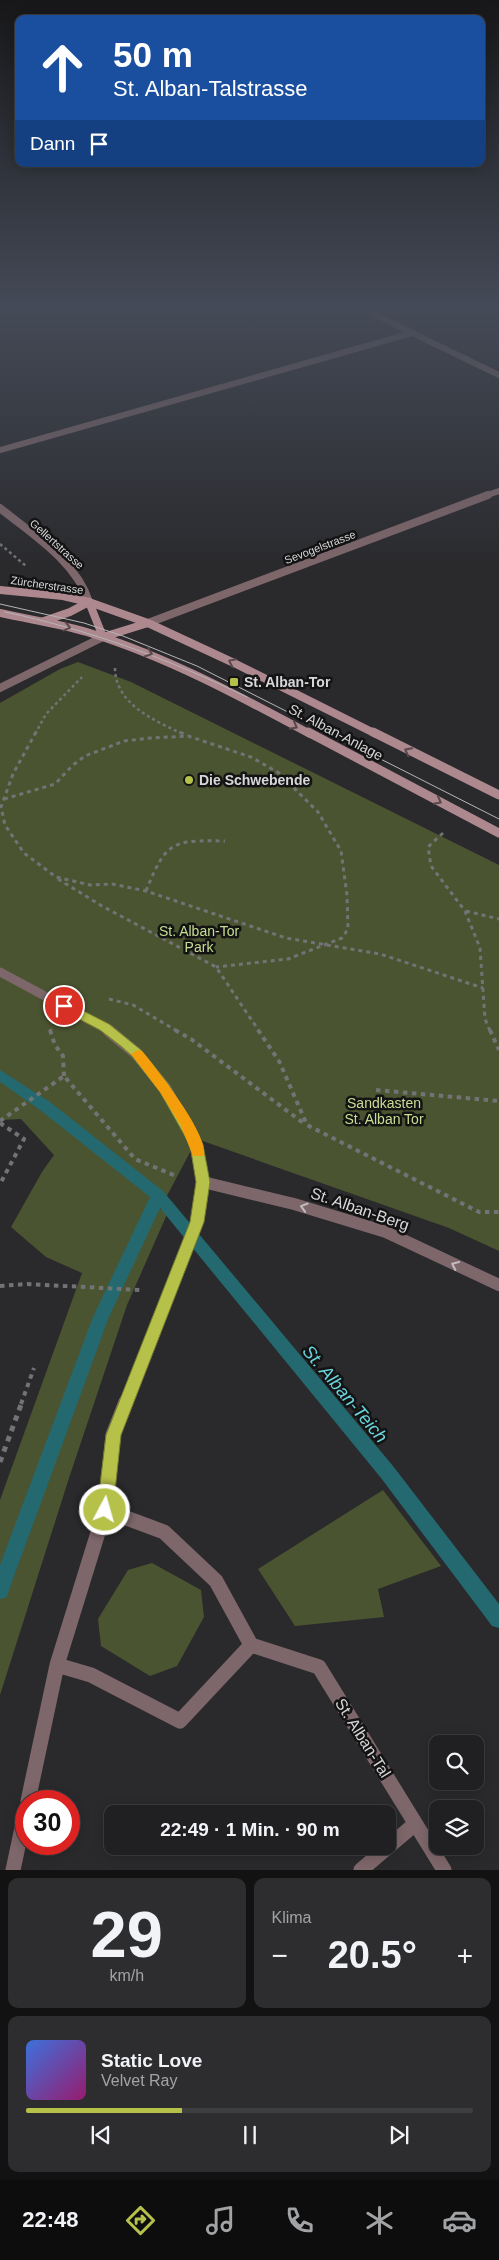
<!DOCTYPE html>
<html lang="de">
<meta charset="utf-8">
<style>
:root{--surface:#202022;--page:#2d2d2f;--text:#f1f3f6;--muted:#a2a3a5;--line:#3d3e40;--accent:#b6c149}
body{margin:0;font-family:Helvetica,sans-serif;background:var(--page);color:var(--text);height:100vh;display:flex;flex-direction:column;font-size:19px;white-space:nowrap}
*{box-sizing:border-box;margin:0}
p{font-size:16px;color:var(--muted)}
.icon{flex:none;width:28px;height:28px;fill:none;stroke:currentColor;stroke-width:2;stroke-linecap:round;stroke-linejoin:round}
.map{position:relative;height:1870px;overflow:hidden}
.details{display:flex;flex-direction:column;gap:8px;padding:8px;background:#121213;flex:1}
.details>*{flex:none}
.hud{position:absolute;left:15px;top:15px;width:470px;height:152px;border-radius:10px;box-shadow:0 2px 12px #0003,0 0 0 1px var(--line);background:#1a4fa0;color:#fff;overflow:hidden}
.buttons{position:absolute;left:429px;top:1735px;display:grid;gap:10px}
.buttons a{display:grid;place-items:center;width:55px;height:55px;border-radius:10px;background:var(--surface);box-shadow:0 2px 12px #0003,0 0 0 1px var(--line);font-size:25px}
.speed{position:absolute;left:15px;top:1790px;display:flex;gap:10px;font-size:25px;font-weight:700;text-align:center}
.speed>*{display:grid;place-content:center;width:65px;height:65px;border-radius:50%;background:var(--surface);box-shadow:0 2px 12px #0003,0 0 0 1px var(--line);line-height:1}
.speed .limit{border:8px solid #d22;background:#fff;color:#111}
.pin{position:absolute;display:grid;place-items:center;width:42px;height:42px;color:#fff;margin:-21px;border:2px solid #fff;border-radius:50%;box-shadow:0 1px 5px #0007}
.me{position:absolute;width:55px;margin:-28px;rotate:6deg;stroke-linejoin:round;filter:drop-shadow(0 0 4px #0008)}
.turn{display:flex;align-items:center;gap:18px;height:105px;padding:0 15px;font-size:22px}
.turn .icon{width:65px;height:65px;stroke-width:2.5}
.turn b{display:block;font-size:35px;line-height:42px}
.then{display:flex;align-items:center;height:48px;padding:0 15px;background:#0003;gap:10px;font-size:19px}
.big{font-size:38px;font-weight:700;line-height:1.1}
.details .tile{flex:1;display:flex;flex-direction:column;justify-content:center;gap:8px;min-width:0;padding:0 18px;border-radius:10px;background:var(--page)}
.details .dial{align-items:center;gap:0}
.dial b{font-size:65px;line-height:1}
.song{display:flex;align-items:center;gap:15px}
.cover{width:60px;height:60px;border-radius:8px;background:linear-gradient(135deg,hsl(220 70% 55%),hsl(320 70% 35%))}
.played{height:5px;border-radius:2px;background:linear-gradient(90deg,var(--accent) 35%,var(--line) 35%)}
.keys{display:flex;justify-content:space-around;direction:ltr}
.heat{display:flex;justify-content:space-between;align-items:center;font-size:28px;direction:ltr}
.details .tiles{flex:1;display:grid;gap:8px;grid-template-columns:1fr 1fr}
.tile:last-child{grid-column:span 2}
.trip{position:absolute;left:104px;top:1805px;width:292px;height:50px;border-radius:10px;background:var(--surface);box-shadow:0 2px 12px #0003,0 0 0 1px var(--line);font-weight:700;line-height:50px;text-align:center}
.dock{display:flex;height:80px;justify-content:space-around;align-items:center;background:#0d0d0e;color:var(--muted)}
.dock .icon{width:35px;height:35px}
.dock .on{color:var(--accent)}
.dock b{font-size:22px;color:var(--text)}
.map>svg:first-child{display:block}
.green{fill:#4b5430}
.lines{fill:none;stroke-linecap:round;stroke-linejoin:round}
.stream{fill:#23696f;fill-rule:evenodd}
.path-far3{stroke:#737376;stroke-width:2.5;stroke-dasharray:3 3;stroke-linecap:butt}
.path-far2{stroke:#737376;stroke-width:3;stroke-dasharray:4 4;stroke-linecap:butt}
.path-far1{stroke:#737376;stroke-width:4;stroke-dasharray:4.5 4.5;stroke-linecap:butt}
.path{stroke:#737376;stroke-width:5;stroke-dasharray:5.5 5.5;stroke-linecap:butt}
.lane{stroke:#7e676b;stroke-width:15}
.street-far4{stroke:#7e676b;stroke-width:6}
.street-far3{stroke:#7e676b;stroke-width:8}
.street-far2{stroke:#7e676b;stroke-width:9}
.street-far1{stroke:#7e676b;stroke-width:12}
.street{stroke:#7e676b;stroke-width:15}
.secondary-far1{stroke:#ae888f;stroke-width:8}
.secondary{stroke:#ae888f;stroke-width:9}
.tram{stroke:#b5b5b7;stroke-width:1}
.oneway{stroke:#59484b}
.oneway2{stroke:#c1bbbe}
.route{fill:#b6c149;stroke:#767d2f}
.slow{fill:#f59e0b}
.poi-dot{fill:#b6c149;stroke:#131314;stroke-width:2}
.labels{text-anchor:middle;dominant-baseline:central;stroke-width:5;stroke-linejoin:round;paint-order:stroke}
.far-street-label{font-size:11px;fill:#d7d7d9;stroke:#131314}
.poi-label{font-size:14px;font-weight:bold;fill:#d7d7d9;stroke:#131314;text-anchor:start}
.street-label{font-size:14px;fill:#d7d7d9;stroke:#131314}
.park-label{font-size:14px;fill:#c9dd93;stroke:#131314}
.near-street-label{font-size:16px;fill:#d7d7d9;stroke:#131314}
.near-water-label{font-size:18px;font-style:italic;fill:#6ad4dd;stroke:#131314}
</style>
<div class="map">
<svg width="499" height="1870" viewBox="0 0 499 1870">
<rect width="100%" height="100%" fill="#2a2a2d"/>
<path class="green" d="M 78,662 L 131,682 L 499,865 L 499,1251 L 449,1228 L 197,1139 L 160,1209 L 168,1212 L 127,1305 L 69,1478 L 0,1695 L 0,1500 L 82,1273 L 46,1257 L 11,1227 L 42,1172 L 54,1155 L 21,1119 L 0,1120 L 0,703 L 60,669 Z
M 383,1490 L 441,1566 L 378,1589 L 384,1617 L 295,1626 L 258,1569 Z
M 152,1563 L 201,1590 L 204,1617 L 177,1666 L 150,1676 L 101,1646 L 98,1619 L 128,1570 Z"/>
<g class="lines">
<path class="stream" d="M 0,1070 L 50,1102 L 163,1191 L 393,1466 L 499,1604 L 499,1628 L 492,1626 L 381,1478 L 160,1208 L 109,1317 L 9,1590 L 7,1597 L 0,1599 L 0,1565 L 93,1317 L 150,1197 L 40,1110 L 0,1082 Z"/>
<path class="path-far3" d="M 0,544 L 26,566
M 115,668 C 115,704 155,721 183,734
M 35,734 L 46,714 L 82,677"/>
<path class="path-far2" d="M 36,732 L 13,774 L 1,807 L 5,825 L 24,853 L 56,877 L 90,885 L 112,884 L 146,891 L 286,938 L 380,954 L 483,988
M 180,732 L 186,735
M 4,799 L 55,784 L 73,765 L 85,756 L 124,741 L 151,738 L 188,736 L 251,757 L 279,773 L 318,812 L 341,851 L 347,895 L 348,929 L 342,938 L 288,959 L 216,967
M 443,833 L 428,847 L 431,866 L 465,911 L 480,948 L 485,1019 L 490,1031
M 58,879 L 102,906 L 216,967 L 259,1031
M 146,891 C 166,841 172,840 225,841
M 466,911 L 499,919
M 109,999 L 133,1005 L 177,1031
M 50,1029 L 51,1031"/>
<path class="path-far1" d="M 50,1030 L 55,1045 L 63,1056 L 64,1076
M 175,1030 L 191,1039 L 306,1125
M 258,1030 L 279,1061 L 307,1125 L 479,1212 L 499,1212
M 490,1030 L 499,1050
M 376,1090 L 499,1101
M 0,1121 L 64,1076 L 135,1159 L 176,1176
M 0,1123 L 24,1139 L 0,1184
M 0,1286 L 27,1284 L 141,1290
M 21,1404 L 34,1368"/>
<path class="path" d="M 0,1462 L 22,1402"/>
<path class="lane" d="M 361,1870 L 415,1824"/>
<path class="street-far4" d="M 359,307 L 499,375
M 0,450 L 412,333
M 484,496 L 499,491"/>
<path class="street-far3" d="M 0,508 C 32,534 76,561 89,602
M 148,623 L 488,495
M 0,688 L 103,637"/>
<path class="street-far2" d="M 0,972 L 110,1031"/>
<path class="street-far1" d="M 108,1030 L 136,1053 L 165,1088 L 197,1145 L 203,1182 L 197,1222 L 125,1404
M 203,1182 L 294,1204 L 386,1232 L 499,1285"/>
<path class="street" d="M 105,1510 L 113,1435 L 126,1402
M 105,1510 L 164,1532 L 216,1581 L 251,1645 L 180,1721 L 91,1675 L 57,1665 Z
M 251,1645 L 319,1667 L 444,1870
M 28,1801 L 57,1665
M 13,1870 L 26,1809"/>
<path class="secondary-far1" d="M 0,590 L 63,596 L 89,602 L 148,623 L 234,663 L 376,734
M 89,602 L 103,637
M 0,613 C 31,620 63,624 93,634 C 169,658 239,696 310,734
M 44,621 L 70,612 L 89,602
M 103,637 L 148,623"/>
<path class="secondary" d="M 308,732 L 499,833
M 373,732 L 499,795"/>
<path class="tram" d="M 0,604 L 84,623 L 123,636 L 197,666 L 499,819
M 5,612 C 90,630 169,659 247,697"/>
</g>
<defs><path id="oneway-chevron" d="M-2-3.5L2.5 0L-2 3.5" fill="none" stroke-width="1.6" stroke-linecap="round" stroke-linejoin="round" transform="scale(1.25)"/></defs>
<g class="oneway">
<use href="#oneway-chevron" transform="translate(67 627) rotate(13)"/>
<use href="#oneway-chevron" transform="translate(149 653) rotate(21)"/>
<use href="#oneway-chevron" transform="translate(232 662) rotate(-154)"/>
<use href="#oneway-chevron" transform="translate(294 726) rotate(28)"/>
<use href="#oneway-chevron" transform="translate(408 751) rotate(-153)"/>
<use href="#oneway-chevron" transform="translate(438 801) rotate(28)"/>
</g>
<g class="oneway2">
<use href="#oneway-chevron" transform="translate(304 1207) rotate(-163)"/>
<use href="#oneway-chevron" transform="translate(455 1265) rotate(-155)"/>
</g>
<linearGradient id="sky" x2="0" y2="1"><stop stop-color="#171719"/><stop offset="0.54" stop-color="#444a57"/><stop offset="1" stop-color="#444a57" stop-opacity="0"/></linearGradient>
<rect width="499" height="568" fill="url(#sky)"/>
<path class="route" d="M 64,1001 L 109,1024 L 141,1050 L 169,1085 L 203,1145 L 210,1182 L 204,1222 L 121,1435 L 113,1510 L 111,1516 L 105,1518 L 99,1516 L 97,1510 L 106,1435 L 190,1222 L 196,1182 L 190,1145 L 160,1092 L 132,1056 L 122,1047 L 100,1030 L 60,1009 L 58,1006 L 60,1003 Z"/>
<path class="slow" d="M 138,1050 L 142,1051 C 155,1067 212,1138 203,1156 L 193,1156 L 180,1124 L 160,1092 L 131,1054 Z"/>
<g class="poi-dot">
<rect x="229" y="677" width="10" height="10" rx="2.5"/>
<circle cx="189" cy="780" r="5"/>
</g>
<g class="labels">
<g class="far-street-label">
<text transform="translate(57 544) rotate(42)">Gellertstrasse</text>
<text transform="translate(320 547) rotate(-21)">Sevogelstrasse</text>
<text transform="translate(47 585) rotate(8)">Zürcherstrasse</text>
</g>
<g class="poi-label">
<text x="244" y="682">St. Alban-Tor</text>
<text x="199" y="780">Die Schwebende</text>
</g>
<g class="street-label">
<text transform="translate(336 732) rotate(28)">St. Alban-Anlage</text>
</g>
<g class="park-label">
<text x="199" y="931">St. Alban-Tor<tspan x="199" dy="16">Park</tspan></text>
<text x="384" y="1103">Sandkasten<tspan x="384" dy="16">St. Alban Tor</tspan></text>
</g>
<g class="near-street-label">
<text transform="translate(360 1209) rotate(19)">St. Alban-Berg</text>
<text transform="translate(363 1738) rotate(58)">St. Alban-Tal</text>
</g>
<g class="near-water-label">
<text transform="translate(345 1394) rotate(50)">St. Alban-Teich</text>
</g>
</g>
</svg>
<div class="buttons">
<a><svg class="icon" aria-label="search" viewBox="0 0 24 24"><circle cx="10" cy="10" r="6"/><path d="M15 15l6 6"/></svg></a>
<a><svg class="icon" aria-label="layers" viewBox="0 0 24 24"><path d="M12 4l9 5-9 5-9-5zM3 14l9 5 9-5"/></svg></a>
</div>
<div class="speed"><div class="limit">30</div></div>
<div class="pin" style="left:64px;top:1006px;background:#d93025"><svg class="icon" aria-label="arrive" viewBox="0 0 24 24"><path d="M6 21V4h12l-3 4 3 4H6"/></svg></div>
<svg class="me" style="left:105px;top:1510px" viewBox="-20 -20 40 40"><circle r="17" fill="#b6c149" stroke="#fff" stroke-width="3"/><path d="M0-11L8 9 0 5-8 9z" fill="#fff"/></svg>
<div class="trip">22:49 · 1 Min. · 90 m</div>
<div class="hud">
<div class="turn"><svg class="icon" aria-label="ahead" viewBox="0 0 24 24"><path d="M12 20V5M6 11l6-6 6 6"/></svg><div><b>50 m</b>St. Alban-Talstrasse</div></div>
<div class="then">Dann<svg class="icon" aria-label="arrive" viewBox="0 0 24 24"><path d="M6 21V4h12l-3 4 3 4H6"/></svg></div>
</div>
</div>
<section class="details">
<div class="tiles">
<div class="tile dial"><b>29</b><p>km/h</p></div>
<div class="tile"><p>Klima</p>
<div class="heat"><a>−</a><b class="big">20.5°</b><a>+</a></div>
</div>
<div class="tile">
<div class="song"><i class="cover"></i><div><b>Static Love</b><p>Velvet Ray</p></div></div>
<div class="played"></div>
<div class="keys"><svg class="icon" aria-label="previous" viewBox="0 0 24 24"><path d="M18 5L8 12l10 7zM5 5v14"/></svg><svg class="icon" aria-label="pause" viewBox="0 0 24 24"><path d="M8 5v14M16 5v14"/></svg><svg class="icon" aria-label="next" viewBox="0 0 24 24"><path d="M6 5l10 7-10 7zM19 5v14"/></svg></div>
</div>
</div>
</section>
<nav class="dock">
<b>22:48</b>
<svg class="icon on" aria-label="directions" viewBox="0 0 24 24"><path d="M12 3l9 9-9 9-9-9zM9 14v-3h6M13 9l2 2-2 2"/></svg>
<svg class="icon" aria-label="music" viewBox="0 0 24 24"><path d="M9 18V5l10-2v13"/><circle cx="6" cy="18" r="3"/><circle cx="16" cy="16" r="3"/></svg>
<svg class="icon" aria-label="phone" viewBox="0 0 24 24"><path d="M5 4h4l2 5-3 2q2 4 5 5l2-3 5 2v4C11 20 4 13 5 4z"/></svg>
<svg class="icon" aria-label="climate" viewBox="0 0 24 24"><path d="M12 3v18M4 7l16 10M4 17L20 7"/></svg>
<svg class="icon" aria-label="car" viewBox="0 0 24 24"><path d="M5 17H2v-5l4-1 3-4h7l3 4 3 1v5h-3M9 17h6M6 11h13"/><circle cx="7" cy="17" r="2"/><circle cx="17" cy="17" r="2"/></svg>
</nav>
